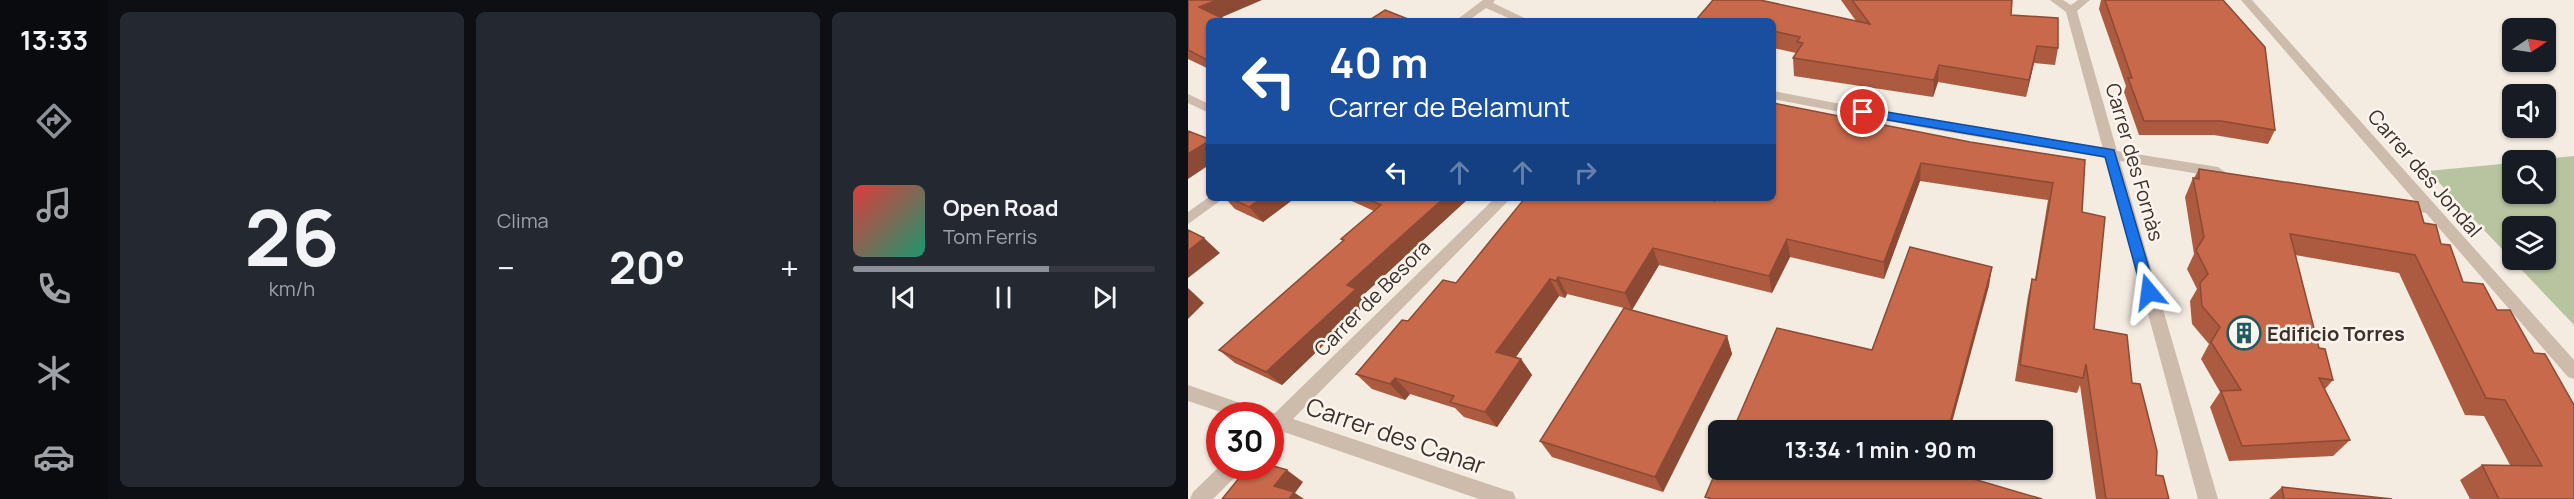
<!DOCTYPE html>
<html lang="es">
<meta charset="utf-8">
<style>
:root{--surface:#171b24;--page:#242831;--text:#f1f3f6;--muted:#9ea1a6;--line:#363941;--accent:#8c9099}
body{margin:0;font-family:Manrope,sans-serif;background:var(--page);color:var(--text);height:100vh;display:flex;flex-direction:column;font-size:22px;white-space:nowrap}
*{box-sizing:border-box;margin:0}
p{font-size:20px;color:var(--muted)}
.icon{flex:none;width:33px;height:33px;fill:none;stroke:currentColor;stroke-width:2;stroke-linecap:round;stroke-linejoin:round}
.map{position:relative;flex:1;overflow:hidden}
.sheet{display:flex;flex-direction:column;gap:12px;padding:12px;background:#0d0f14;width:1080px}
.sheet>*{flex:none}
.top-card{position:absolute;left:18px;top:18px;width:570px;height:183px;border-radius:9px;box-shadow:0 2px 4px #0004;background:#1a4fa0;color:#fff;overflow:hidden}
.needle{width:39px;rotate:77deg}
.controls{position:absolute;left:1314px;top:18px;display:grid;gap:12px}
.controls a{display:grid;place-items:center;width:54px;height:54px;border-radius:9px;background:var(--surface);box-shadow:0 2px 4px #0004;font-size:30px}
.speed{position:absolute;left:18px;top:402px;display:flex;gap:12px;font-size:30px;font-weight:700;text-align:center}
.speed>*{display:grid;place-content:center;width:78px;height:78px;border-radius:50%;background:var(--surface);box-shadow:0 2px 4px #0004;line-height:1}
.speed .limit{border:9px solid #d22;background:#fff;color:#111}
.pin{position:absolute;display:grid;place-items:center;width:51px;height:51px;color:#fff;margin:-26px;border:3px solid #fff;border-radius:50%;box-shadow:0 2px 6px #0007}
.me{position:absolute;width:66px;margin:-33px;rotate:344deg;stroke-linejoin:round;filter:drop-shadow(0 0 4px #0008)}
.turn{display:flex;align-items:center;gap:21px;height:126px;padding:0 24px;font-size:27px}
.turn .icon{width:78px;height:78px;stroke-width:2.5}
.turn b{display:block;font-size:42px;line-height:51px}
.lanes{display:flex;align-items:center;height:57px;padding:0 24px;background:#0003;justify-content:center;gap:30px;direction:ltr}
.lanes .off{opacity:.35}
.big{font-size:45px;font-weight:700;line-height:1.1}
.sheet .widget{flex:1;display:flex;flex-direction:column;justify-content:center;gap:9px;min-width:0;padding:0 21px;border-radius:9px;background:var(--page)}
.sheet .dial{align-items:center;gap:0}
.dial b{font-size:78px;line-height:1}
.song{display:flex;align-items:center;gap:18px}
.cover{width:72px;height:72px;border-radius:9px;background:linear-gradient(135deg,hsl(0 70% 55%),hsl(160 70% 35%))}
.played{height:6px;border-radius:3px;background:linear-gradient(90deg,var(--accent) 65%,var(--line) 65%)}
.keys{display:flex;justify-content:space-around;direction:ltr}
.heat{display:flex;justify-content:space-between;align-items:center;font-size:33px;direction:ltr}
.sheet .tiles{flex:1;display:grid;gap:12px;grid-template-columns:repeat(3,1fr)}
.trip{position:absolute;left:520px;top:420px;width:345px;height:60px;border-radius:9px;background:var(--surface);box-shadow:0 2px 4px #0004;font-weight:700;line-height:60px;text-align:center}
main{display:flex;flex:1;min-height:0}
.tabs{display:flex;flex-direction:column;width:108px;justify-content:space-around;align-items:center;background:#090b0e;color:var(--muted)}
.tabs .icon{width:42px;height:42px}
.tabs .selected{color:var(--accent)}
.tabs b{font-size:27px;color:var(--text)}
.map>svg:first-child{display:block}
.green{fill:#b8c4a0;fill-rule:evenodd}
.lines{fill:none;stroke-linecap:round;stroke-linejoin:round}
.street{fill:#cdbbac;fill-rule:evenodd}
.wall{fill:#ac5a40}
.shaded-wall{fill:#8c4a34}
.building{fill:#c8694b;stroke:#8c4a34;stroke-width:1.5}
.route{fill:#1a73e8;stroke:#114b97;stroke-width:1.5}
.labels{text-anchor:middle;dominant-baseline:central;stroke-width:5;stroke-linejoin:round;paint-order:stroke}
.street-label{font-size:20px;fill:#3b302b;stroke:#fbf5ee}
.poi-label{font-size:20px;font-weight:bold;fill:#3b302b;stroke:#fbf5ee;text-anchor:start}
.near-street-label{font-size:24px;fill:#3b302b;stroke:#fbf5ee}
</style>
<main>
<nav class="tabs">
<b>13:33</b>
<svg class="icon selected" aria-label="directions" viewBox="0 0 24 24"><path d="M12 3l9 9-9 9-9-9zM9 14v-3h6M13 9l2 2-2 2"/></svg>
<svg class="icon" aria-label="music" viewBox="0 0 24 24"><path d="M9 18V5l10-2v13"/><circle cx="6" cy="18" r="3"/><circle cx="16" cy="16" r="3"/></svg>
<svg class="icon" aria-label="phone" viewBox="0 0 24 24"><path d="M5 4h4l2 5-3 2q2 4 5 5l2-3 5 2v4C11 20 4 13 5 4z"/></svg>
<svg class="icon" aria-label="climate" viewBox="0 0 24 24"><path d="M12 3v18M4 7l16 10M4 17L20 7"/></svg>
<svg class="icon" aria-label="car" viewBox="0 0 24 24"><path d="M5 17H2v-5l4-1 3-4h7l3 4 3 1v5h-3M9 17h6M6 11h13"/><circle cx="7" cy="17" r="2"/><circle cx="17" cy="17" r="2"/></svg>
</nav>
<section class="sheet">
<div class="tiles">
<div class="widget dial"><b>26</b><p>km/h</p></div>
<div class="widget"><p>Clima</p>
<div class="heat"><a>−</a><b class="big">20°</b><a>+</a></div>
</div>
<div class="widget">
<div class="song"><i class="cover"></i><div><b>Open Road</b><p>Tom Ferris</p></div></div>
<div class="played"></div>
<div class="keys"><svg class="icon" aria-label="previous" viewBox="0 0 24 24"><path d="M18 5L8 12l10 7zM5 5v14"/></svg><svg class="icon" aria-label="pause" viewBox="0 0 24 24"><path d="M8 5v14M16 5v14"/></svg><svg class="icon" aria-label="next" viewBox="0 0 24 24"><path d="M6 5l10 7-10 7zM19 5v14"/></svg></div>
</div>
</div>
</section>
<div class="map">
<svg width="1386" height="499" viewBox="0 0 1386 499">
<rect width="100%" height="100%" fill="#f4ebe1"/>
<path class="green" d="M 1386,156 L 1386,325 L 1240,171 L 1324,163 L 1324,194 L 1358,194 L 1358,160 L 1345,160 ZM 1324,226 L 1358,226 L 1358,260 L 1324,260 Z"/>
<g class="lines">
<path class="street" d="M 295,0 L 307,0 L 305,3 L 343,21 L 327,21 L 298,8 L 280,21 L 267,21 Z
M 862,0 L 875,0 L 883,5 L 890,0 L 902,0 L 889,11 L 929,151 L 1030,167 L 1037,172 L 1030,177 L 932,161 L 1030,499 L 1010,499 L 918,158 L 742,129 L 585,99 L 585,91 L 742,121 L 915,149 L 878,12 Z
M 1053,0 L 1064,0 L 1386,360 L 1386,379 L 1380,377 L 1238,213 L 1206,208 L 1204,204 L 1206,200 L 1227,201 Z
M 0,94 L 21,104 L 21,113 L 0,103 Z
M 21,197 L 36,198 L 0,224 L 0,212 Z
M 307,198 L 323,198 L 105,419 L 318,490 L 325,492 L 328,499 L 291,499 L 93,431 L 82,438 L 82,416 L 45,416 L 0,401 L 0,385 L 78,412 L 87,413 Z
M 32,466 L 54,466 L 52,472 L 25,499 L 2,499 L 5,492 Z"/>
</g>
<path class="wall" d="M 0,0 L 21,21 L 21,69 L 0,59 Z
M 653,0 L 824,0 L 823,15 L 870,48 L 867,65 L 846,63 L 838,97 L 750,82 L 745,97 L 606,76 L 605,58 L 608,53 L 585,48 L 585,21 L 668,21 Z
M 913,0 L 1035,0 L 1087,130 L 1080,144 L 1026,135 L 951,135 L 936,92 L 938,86 L 911,9 Z
M 782,142 L 897,160 L 894,212 L 906,329 L 944,383 L 968,475 L 981,499 L 908,499 L 892,385 L 889,393 L 827,381 L 840,296 L 844,279 L 847,279 L 860,200 L 732,181 L 696,279 L 602,257 L 584,293 L 471,265 L 444,310 L 379,294 L 377,298 L 371,296 L 328,357 L 333,359 L 344,375 L 309,427 L 276,417 L 267,408 L 222,394 L 217,400 L 184,389 L 168,374 L 220,321 L 268,283 L 527,201 Z
M 1011,169 L 1236,223 L 1253,244 L 1275,282 L 1386,499 L 1282,499 L 1272,480 L 1294,465 L 1322,465 L 1296,416 L 1277,415 L 1211,273 L 1107,255 L 1131,348 L 1145,380 L 1137,389 L 1162,440 L 1145,456 L 1041,461 L 1022,407 L 1032,392 L 1013,359 L 1021,344 L 1004,324 L 1002,301 L 1009,289 L 999,269 L 1006,254 L 997,197 L 1005,178 L 1006,178 Z
M 37,198 L 107,198 L 75,222 L 47,209 Z
M 157,198 L 281,198 L 174,296 L 180,302 L 94,385 L 47,363 L 31,350 L 155,242 L 153,239 L 186,211 Z
M 539,336 L 544,354 L 475,492 L 364,457 L 352,441 Z
M 1094,487 L 1204,499 L 1081,499 Z"/>
<path class="shaded-wall" d="M 29,0 L 74,0 L 25,21 L 11,7 Z
M 849,46 L 846,63 L 838,97 L 841,80 Z
M 751,65 L 750,82 L 745,97 L 746,80 Z
M 21,141 L 21,165 L 0,179 L 0,154 Z
M 733,163 L 732,181 L 696,279 L 696,262 Z
M 74,198 L 107,198 L 75,222 L 61,207 Z
M 256,198 L 281,198 L 174,296 L 180,302 L 94,385 L 78,372 L 159,285 Z
M 16,238 L 32,253 L 0,278 L 0,251 Z
M 599,239 L 602,257 L 584,293 L 581,276 Z
M 465,248 L 471,265 L 444,310 L 437,293 Z
M 804,267 L 801,286 L 762,430 L 760,430 Z
M 370,277 L 379,294 L 377,298 L 368,281 Z
M 362,279 L 371,296 L 320,368 L 308,352 Z
M 0,288 L 16,303 L 0,319 Z
M 539,336 L 544,354 L 475,492 L 467,477 Z
M 333,359 L 344,375 L 309,427 L 297,412 Z
M 207,378 L 222,394 L 217,400 L 202,384 Z
M 99,470 L 115,482 L 107,493 L 116,499 L 101,499 L 86,486 Z"/>
<path class="building" d="M 0,0 L 29,0 L 11,7 L 40,21 L 21,21 L 21,61 L 0,50 Z
M 525,0 L 572,0 L 682,24 L 664,0 L 824,0 L 823,15 L 870,18 L 870,48 L 849,46 L 841,80 L 751,65 L 746,80 L 605,58 L 615,43 L 609,42 L 612,37 L 585,31 L 585,21 L 507,21 Z
M 917,0 L 1035,0 L 1077,47 L 1087,130 L 1033,121 L 956,121 L 940,78 L 944,78 Z
M 197,10 L 225,21 L 180,21 Z
M 585,103 L 782,142 L 897,160 L 894,212 L 917,217 L 906,329 L 939,335 L 944,383 L 952,384 L 969,451 L 968,475 L 975,476 L 981,499 L 918,499 L 898,364 L 895,378 L 832,365 L 844,279 L 848,280 L 865,183 L 733,163 L 696,262 L 599,239 L 581,276 L 465,248 L 437,293 L 370,277 L 368,281 L 362,279 L 308,352 L 333,359 L 297,412 L 262,402 L 266,396 L 207,378 L 202,384 L 168,374 L 214,320 L 220,321 L 255,280 L 268,283 L 337,198 L 514,198 L 527,201 L 529,198 L 585,198 Z
M 0,131 L 21,139 L 21,141 L 0,154 Z
M 1011,169 L 1230,202 L 1236,223 L 1248,225 L 1253,244 L 1262,245 L 1275,282 L 1295,284 L 1309,310 L 1322,310 L 1346,353 L 1357,354 L 1386,405 L 1386,499 L 1311,499 L 1294,465 L 1354,466 L 1317,400 L 1298,398 L 1227,255 L 1102,234 L 1131,348 L 1137,349 L 1145,380 L 1131,378 L 1162,440 L 1054,446 L 1033,391 L 1053,390 L 1023,342 L 1032,327 L 1014,306 L 1012,283 L 1020,274 L 1008,250 L 1016,237 L 1005,178 L 1011,179 Z
M 42,198 L 74,198 L 61,207 Z
M 177,198 L 256,198 L 159,285 L 168,289 L 78,372 L 31,350 L 156,240 L 153,239 L 193,205 Z
M 0,230 L 16,238 L 0,251 Z
M 722,247 L 804,267 L 760,430 L 545,430 L 589,328 L 684,350 Z
M 436,308 L 539,336 L 467,477 L 352,441 Z
M 531,464 L 531,470 L 755,470 L 854,499 L 524,499 L 517,497 Z
M 82,465 L 99,470 L 86,486 L 106,492 L 101,499 L 34,499 L 61,466 L 82,466 Z
M 1094,487 L 1204,499 L 1096,499 Z"/>
<path class="route" d="M 675,108 L 926,150 L 968,292 L 966,296 L 956,296 L 954,292 L 917,157 L 671,115 L 671,109 Z"/>
<defs>
<g id="building-ring" transform="scale(1.725)"><circle r="9.5" fill="#fbf5ee" stroke="#1f5a5e" stroke-width="1.5"/><path d="M-4-6H4V6H1V3H-1V6H-4ZM-2.5-4.3h1.7v1.8h-1.7ZM.8-4.3h1.7v1.8H.8ZM-2.5-1h1.7V.8h-1.7ZM.8-1h1.7V.8H.8Z" fill="#1f5a5e"/></g>
</defs>
<g fill-rule="evenodd">
<use href="#building-ring" x="1056" y="333"/>
</g>
<g class="labels">
<g class="street-label">
<text transform="translate(947 162) rotate(74)">Carrer des Fornàs</text>
<text transform="translate(1237 173) rotate(49)">Carrer des Jondal</text>
<text transform="translate(184 298) rotate(-45)">Carrer de Besora</text>
</g>
<g class="poi-label">
<text x="1079" y="333">Edificio Torres</text>
</g>
<g class="near-street-label">
<text transform="translate(208 435) rotate(19)">Carrer des Canar</text>
</g>
</g>
</svg>
<div class="controls">
<a><svg class="needle" viewBox="-14 -14 28 28"><path d="M0-13l5 13h-10z" fill="#e53935"/><path d="M0 13l5-13h-10z" fill="#9ea1a6"/></svg></a>
<a><svg class="icon" aria-label="sound" viewBox="0 0 24 24"><path d="M4 9h4l5-4v14l-5-4H4zM17 9q2 3 0 6"/></svg></a>
<a><svg class="icon" aria-label="search" viewBox="0 0 24 24"><circle cx="10" cy="10" r="6"/><path d="M15 15l6 6"/></svg></a>
<a><svg class="icon" aria-label="layers" viewBox="0 0 24 24"><path d="M12 4l9 5-9 5-9-5zM3 14l9 5 9-5"/></svg></a>
</div>
<div class="speed"><div class="limit">30</div></div>
<div class="pin" style="left:675px;top:112px;background:#d93025"><svg class="icon" aria-label="arrive" viewBox="0 0 24 24"><path d="M6 21V4h12l-3 4 3 4H6"/></svg></div>
<svg class="me" style="left:961px;top:292px" viewBox="-20 -20 40 40"><path d="M0-17L14 15 0 8-14 15z" fill="#1a73e8" stroke="#fff" stroke-width="4"/></svg>
<div class="trip">13:34 · 1 min · 90 m</div>
<div class="top-card">
<div class="turn"><svg class="icon" aria-label="left" viewBox="0 0 24 24"><path d="M17 20v-9H6M10 6l-5 5 5 5"/></svg><div><b>40 m</b>Carrer de Belamunt</div></div>
<div class="lanes"><svg class="icon" aria-label="left" viewBox="0 0 24 24"><path d="M17 20v-9H6M10 6l-5 5 5 5"/></svg><svg class="icon off" aria-label="ahead" viewBox="0 0 24 24"><path d="M12 20V5M6 11l6-6 6 6"/></svg><svg class="icon off" aria-label="ahead" viewBox="0 0 24 24"><path d="M12 20V5M6 11l6-6 6 6"/></svg><svg class="icon off" aria-label="right" viewBox="0 0 24 24"><path d="M7 20v-9h11M14 6l5 5-5 5"/></svg></div>
</div>
</div>
</main>
